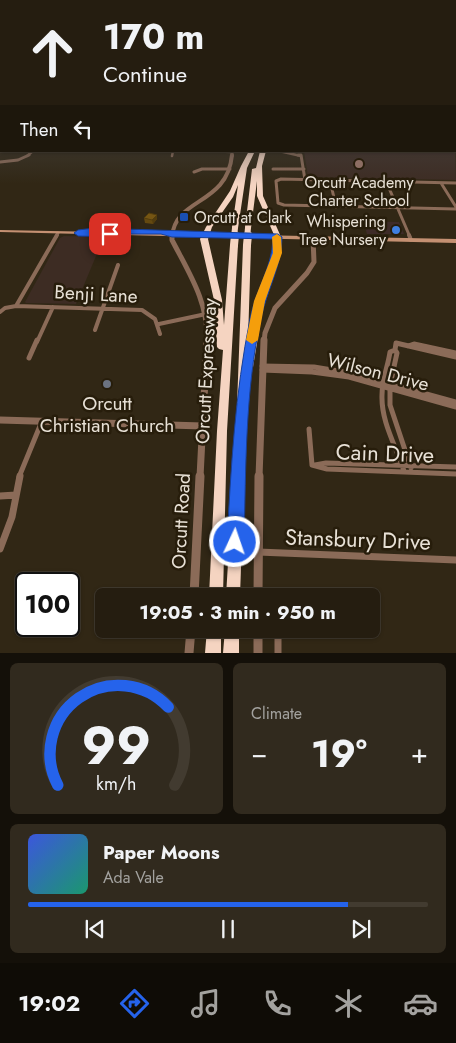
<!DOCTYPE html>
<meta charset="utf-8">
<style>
:root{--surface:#251d10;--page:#312a1e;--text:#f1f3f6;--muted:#a3a29f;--line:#423b30;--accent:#2563eb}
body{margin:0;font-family:Jost,sans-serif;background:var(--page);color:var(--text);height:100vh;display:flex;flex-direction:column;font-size:19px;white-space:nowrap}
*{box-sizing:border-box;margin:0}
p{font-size:16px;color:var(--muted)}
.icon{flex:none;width:28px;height:28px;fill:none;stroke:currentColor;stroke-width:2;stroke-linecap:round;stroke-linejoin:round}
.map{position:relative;height:653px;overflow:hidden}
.panel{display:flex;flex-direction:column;gap:10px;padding:10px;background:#141009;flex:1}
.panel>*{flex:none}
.banner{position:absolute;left:0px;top:0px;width:456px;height:152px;box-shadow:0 1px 4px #0004,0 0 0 1px var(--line);background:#251d10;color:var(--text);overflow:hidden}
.speed{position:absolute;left:15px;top:572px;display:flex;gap:10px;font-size:25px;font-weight:700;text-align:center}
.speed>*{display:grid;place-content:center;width:65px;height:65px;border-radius:50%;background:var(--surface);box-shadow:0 1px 4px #0004,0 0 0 1px var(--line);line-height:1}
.speed .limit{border:2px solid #111;border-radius:8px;background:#fff;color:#111}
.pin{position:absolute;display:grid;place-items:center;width:42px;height:42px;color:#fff;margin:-21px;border-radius:10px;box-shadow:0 2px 8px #0006}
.me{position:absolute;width:55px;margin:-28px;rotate:3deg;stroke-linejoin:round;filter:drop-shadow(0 0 4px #0008)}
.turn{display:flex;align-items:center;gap:18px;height:105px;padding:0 20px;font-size:22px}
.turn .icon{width:65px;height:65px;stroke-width:2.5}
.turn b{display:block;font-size:35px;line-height:42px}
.then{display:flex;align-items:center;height:48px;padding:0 20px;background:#0003;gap:10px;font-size:19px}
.big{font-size:38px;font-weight:700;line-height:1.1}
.panel .card{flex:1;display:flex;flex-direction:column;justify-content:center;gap:8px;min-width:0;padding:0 18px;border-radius:8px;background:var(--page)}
.panel .dial{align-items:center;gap:0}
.dial svg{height:130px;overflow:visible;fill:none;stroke:var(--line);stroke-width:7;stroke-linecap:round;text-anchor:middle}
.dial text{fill:var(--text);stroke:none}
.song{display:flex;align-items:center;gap:15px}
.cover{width:60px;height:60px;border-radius:8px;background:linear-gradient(135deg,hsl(230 70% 55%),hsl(160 70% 35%))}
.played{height:5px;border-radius:2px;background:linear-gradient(90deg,var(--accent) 80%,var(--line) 80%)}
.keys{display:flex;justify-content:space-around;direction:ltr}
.heat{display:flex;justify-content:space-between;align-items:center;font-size:28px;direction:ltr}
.panel .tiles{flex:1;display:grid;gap:10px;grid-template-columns:1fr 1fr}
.card:last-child{grid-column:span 2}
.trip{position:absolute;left:95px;top:588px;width:285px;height:50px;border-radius:8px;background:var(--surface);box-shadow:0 1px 4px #0004,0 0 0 1px var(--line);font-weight:700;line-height:50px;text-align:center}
.tab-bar{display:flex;height:80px;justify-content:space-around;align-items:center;background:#0f0c06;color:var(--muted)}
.tab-bar .icon{width:35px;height:35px}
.tab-bar .current{color:var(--accent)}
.tab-bar b{font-size:22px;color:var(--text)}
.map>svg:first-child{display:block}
.commercial{fill:#3e2b28}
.education{fill:#3d2c23}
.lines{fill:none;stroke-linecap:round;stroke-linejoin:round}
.minor-far4{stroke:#8b6b58;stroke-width:2.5}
.minor-far3{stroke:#8b6b58;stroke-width:3}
.minor-far2{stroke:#8b6b58;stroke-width:4}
.minor-far1{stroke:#8b6b58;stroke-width:5}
.minor{stroke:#8b6b58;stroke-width:7}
.tertiary-far4{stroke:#8b6b58;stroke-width:3}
.tertiary-far3{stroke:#8b6b58;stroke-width:4}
.tertiary-far2{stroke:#8b6b58;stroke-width:5}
.tertiary-far1{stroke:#8b6b58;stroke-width:7}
.tertiary{stroke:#8b6b58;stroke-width:9}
.secondary{fill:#c49072;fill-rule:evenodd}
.motorway{fill:#f5d4c1;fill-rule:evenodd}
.motorway-bridge-far1{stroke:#f5d4c1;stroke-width:6}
.motorway-bridge{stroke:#f5d4c1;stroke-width:8}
.wall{fill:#654910}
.shaded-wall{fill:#523c0d}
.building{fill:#755513;stroke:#523c0d}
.route{fill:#2563eb;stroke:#184099}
.slow{fill:#f59e0b}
.education-dot{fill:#8d6e63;stroke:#271d0b;stroke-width:2}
.transit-dot{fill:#1a4fb4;stroke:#271d0b;stroke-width:2}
.shop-dot{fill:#3f7fe0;stroke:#271d0b;stroke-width:2}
.worship-dot{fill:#6b7280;stroke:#271d0b;stroke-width:2}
.labels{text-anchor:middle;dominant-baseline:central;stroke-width:5;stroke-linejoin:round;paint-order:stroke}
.far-poi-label{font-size:16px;fill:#e8e1d6;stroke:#271d0b}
.street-label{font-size:19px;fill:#e8e1d6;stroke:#271d0b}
.poi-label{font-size:19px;fill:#e8e1d6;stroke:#271d0b}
.near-street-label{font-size:22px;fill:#e8e1d6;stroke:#271d0b}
</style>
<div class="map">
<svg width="456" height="653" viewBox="0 0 456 653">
<rect width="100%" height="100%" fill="#312715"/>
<path class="commercial" d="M 363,221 L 399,222 L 404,234 L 367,234 Z"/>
<path class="education" d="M 455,146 L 456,180 L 308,177 L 304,151 L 455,151 Z
M 64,236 L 104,237 L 76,304 L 26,303 L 25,302 L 60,238 Z"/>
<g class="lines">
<path class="minor-far4" d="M 86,151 L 149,151
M 205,151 L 232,152
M 279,151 L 301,156
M 27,156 L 33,151
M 172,156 L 173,151"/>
<path class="minor-far3" d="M 298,155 L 301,155 L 305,180
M 0,162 L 18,160 L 29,155
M 273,169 L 304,169
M 194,172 L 202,169 L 230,169
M 330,180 L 336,207
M 386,181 L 410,237
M 441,183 L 456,207
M 456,183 L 281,179 L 276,181 L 278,203 L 284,205 L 456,209
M 56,237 L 58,233"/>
<path class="minor-far2" d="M 409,235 L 411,240
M 16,306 L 57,235
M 0,312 L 5,308 L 16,306 L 142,310 L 155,319 L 160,334
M 159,324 L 206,314
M 95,330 L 118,265
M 37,342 L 53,307"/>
<path class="minor-far1" d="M 408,346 L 414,344 L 456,353
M 395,350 L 397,353 L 390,385 L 390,405 L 411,468
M 29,358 L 37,340
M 262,366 L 314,367 L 350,373 L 456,402
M 262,370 L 312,372 L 349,377 L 456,407
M 309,429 L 312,465
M 312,465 L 327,469 L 456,474
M 315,465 L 326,463 L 456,467
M 404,471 C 396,446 381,422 382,395 C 382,380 388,366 390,352 L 395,350 L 396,343 L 456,357
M 19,477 L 42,421"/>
<path class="minor" d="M 0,496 L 16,495
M 0,549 L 12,517 L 20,476
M 258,552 L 456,560
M 278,629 L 278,653"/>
<path class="tertiary-far4" d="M 232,156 L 232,151"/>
<path class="tertiary-far3" d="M 172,237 C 175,197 227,206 232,155"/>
<path class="tertiary-far2" d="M 172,235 L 172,240 C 189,273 209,303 207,342
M 264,342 L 265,333 L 275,308 L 307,273 L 314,262 L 313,238"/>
<path class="tertiary-far1" d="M 0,420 L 203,426
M 200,477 L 207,340
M 259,477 L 264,340"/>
<path class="tertiary" d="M 194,596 L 200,476
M 258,596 L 259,476
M 258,629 L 258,653
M 189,653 L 191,629"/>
<path class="secondary" d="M 455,123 L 456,123 L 456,125 L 455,125 Z
M 0,230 L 456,239 L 456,243 L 0,232 Z"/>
<path class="motorway" d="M 455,95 L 456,95 L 456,97 L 455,97 Z
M 249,151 L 255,151 L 247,168 L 238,228 L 235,230 L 232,228 L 238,185 L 233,197 L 212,227 L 208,239 L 222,300 L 224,325 L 230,245 L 234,243 L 238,245 L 227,431 L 223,596 L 209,596 L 217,431 L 223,350 L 219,349 L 217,347 L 214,300 L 200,239 L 206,227 L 230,191 L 241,166 Z
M 260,151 L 266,151 L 262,166 L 263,196 L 281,237 L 281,253 L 264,301 L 253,367 L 251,369 L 248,370 L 240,596 L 226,596 L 236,432 L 243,245 L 247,243 L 251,245 L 248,340 L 256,301 L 273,253 L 275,237 L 257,196 L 257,181 L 251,228 L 248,230 L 245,228 L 252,169 L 256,168 Z
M 207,629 L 221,629 L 221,653 L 205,653 Z
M 225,629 L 239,629 L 239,653 L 223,653 Z"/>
<path class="motorway-bridge-far1" d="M 234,237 L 235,228
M 247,237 L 248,228"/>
<path class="motorway-bridge" d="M 234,245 L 235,235
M 247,245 L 248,235"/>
</g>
<path class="wall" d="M 144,218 L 157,219 L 153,224 L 145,223 Z"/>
<path class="shaded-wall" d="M 157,215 L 157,219 L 153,224 L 152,220 Z"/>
<path class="building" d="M 149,213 L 157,215 L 152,220 L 144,218 Z"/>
<linearGradient id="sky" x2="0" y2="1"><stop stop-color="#1b150c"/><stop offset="0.51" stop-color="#484746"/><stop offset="1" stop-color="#484746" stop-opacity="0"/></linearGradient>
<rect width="456" height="184" fill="url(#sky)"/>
<path class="route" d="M 94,228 L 278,234 L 282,237 C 282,265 267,290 261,318 C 245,391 246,467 244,542 L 241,548 L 235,550 L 229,548 L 227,542 C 231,467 235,393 250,319 C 255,292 272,268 273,239 L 172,237 L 161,234 L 114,234 L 113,236 L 110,237 L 78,236 L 74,233 L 78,230 Z"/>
<path class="slow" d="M 277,234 L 281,237 L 282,253 L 265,301 L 258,340 L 252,344 L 246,340 L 254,301 L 273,253 L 272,237 Z"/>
<circle class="education-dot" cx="359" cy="164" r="5"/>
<rect class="transit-dot" x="179" y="212" width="10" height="10" rx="2.5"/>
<circle class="shop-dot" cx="396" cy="230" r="5"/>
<circle class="worship-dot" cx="107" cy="384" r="5"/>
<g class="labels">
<g class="far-poi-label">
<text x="359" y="182">Orcutt Academy<tspan x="359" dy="18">Charter School</tspan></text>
<text x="194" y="217" text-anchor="start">Orcutt at Clark</text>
<text x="386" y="221" text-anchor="end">Whispering<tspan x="386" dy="18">Tree Nursery</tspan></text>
</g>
<g class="street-label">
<text transform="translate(96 294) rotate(3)">Benji Lane</text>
<text transform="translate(206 371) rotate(-87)">Orcutt Expressway</text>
<text transform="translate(378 372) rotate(14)">Wilson Drive</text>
<text transform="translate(181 521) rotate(-87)">Orcutt Road</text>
</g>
<g class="poi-label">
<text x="107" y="403">Orcutt<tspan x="107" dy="22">Christian Church</tspan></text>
</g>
<g class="near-street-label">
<text transform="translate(385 453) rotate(2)">Cain Drive</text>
<text transform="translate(358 539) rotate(2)">Stansbury Drive</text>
</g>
</g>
</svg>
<div class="speed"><div class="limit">100</div></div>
<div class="pin" style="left:110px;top:234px;background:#d93025"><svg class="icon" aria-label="arrive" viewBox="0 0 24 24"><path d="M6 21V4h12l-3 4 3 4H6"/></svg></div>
<svg class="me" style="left:235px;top:542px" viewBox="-20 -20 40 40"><circle r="17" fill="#2563eb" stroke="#fff" stroke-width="3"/><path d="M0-11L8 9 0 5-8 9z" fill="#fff"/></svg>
<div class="trip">19:05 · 3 min · 950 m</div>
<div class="banner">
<div class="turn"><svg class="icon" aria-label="ahead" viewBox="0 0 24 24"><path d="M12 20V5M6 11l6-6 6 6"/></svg><div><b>170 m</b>Continue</div></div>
<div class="then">Then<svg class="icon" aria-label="left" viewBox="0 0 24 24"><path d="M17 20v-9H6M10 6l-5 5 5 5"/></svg></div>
</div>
</div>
<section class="panel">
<div class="tiles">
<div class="card dial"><svg viewBox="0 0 100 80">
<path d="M14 69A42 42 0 1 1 86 69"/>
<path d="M14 69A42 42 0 0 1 82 21" stroke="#2563eb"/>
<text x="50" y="56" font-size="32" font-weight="700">99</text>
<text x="50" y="72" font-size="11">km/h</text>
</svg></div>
<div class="card"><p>Climate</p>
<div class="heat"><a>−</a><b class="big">19°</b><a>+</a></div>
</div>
<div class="card">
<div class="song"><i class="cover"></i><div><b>Paper Moons</b><p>Ada Vale</p></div></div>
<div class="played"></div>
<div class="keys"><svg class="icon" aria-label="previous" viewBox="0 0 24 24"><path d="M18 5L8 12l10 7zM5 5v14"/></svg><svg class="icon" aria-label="pause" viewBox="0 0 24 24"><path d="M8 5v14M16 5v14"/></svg><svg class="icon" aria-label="next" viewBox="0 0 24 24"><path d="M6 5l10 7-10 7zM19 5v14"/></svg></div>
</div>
</div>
</section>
<nav class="tab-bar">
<b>19:02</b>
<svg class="icon current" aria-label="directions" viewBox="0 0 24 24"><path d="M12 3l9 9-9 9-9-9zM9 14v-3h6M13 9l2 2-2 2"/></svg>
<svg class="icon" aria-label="music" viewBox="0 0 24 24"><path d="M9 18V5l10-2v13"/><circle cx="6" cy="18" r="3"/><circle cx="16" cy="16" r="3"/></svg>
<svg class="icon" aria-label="phone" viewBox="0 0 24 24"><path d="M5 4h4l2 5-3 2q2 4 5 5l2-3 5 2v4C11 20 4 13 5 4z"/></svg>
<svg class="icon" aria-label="climate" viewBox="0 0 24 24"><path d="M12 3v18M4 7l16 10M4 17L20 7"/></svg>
<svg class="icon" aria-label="car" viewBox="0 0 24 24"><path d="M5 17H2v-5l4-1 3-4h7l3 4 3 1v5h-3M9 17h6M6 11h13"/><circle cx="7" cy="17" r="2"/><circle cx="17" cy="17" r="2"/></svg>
</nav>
